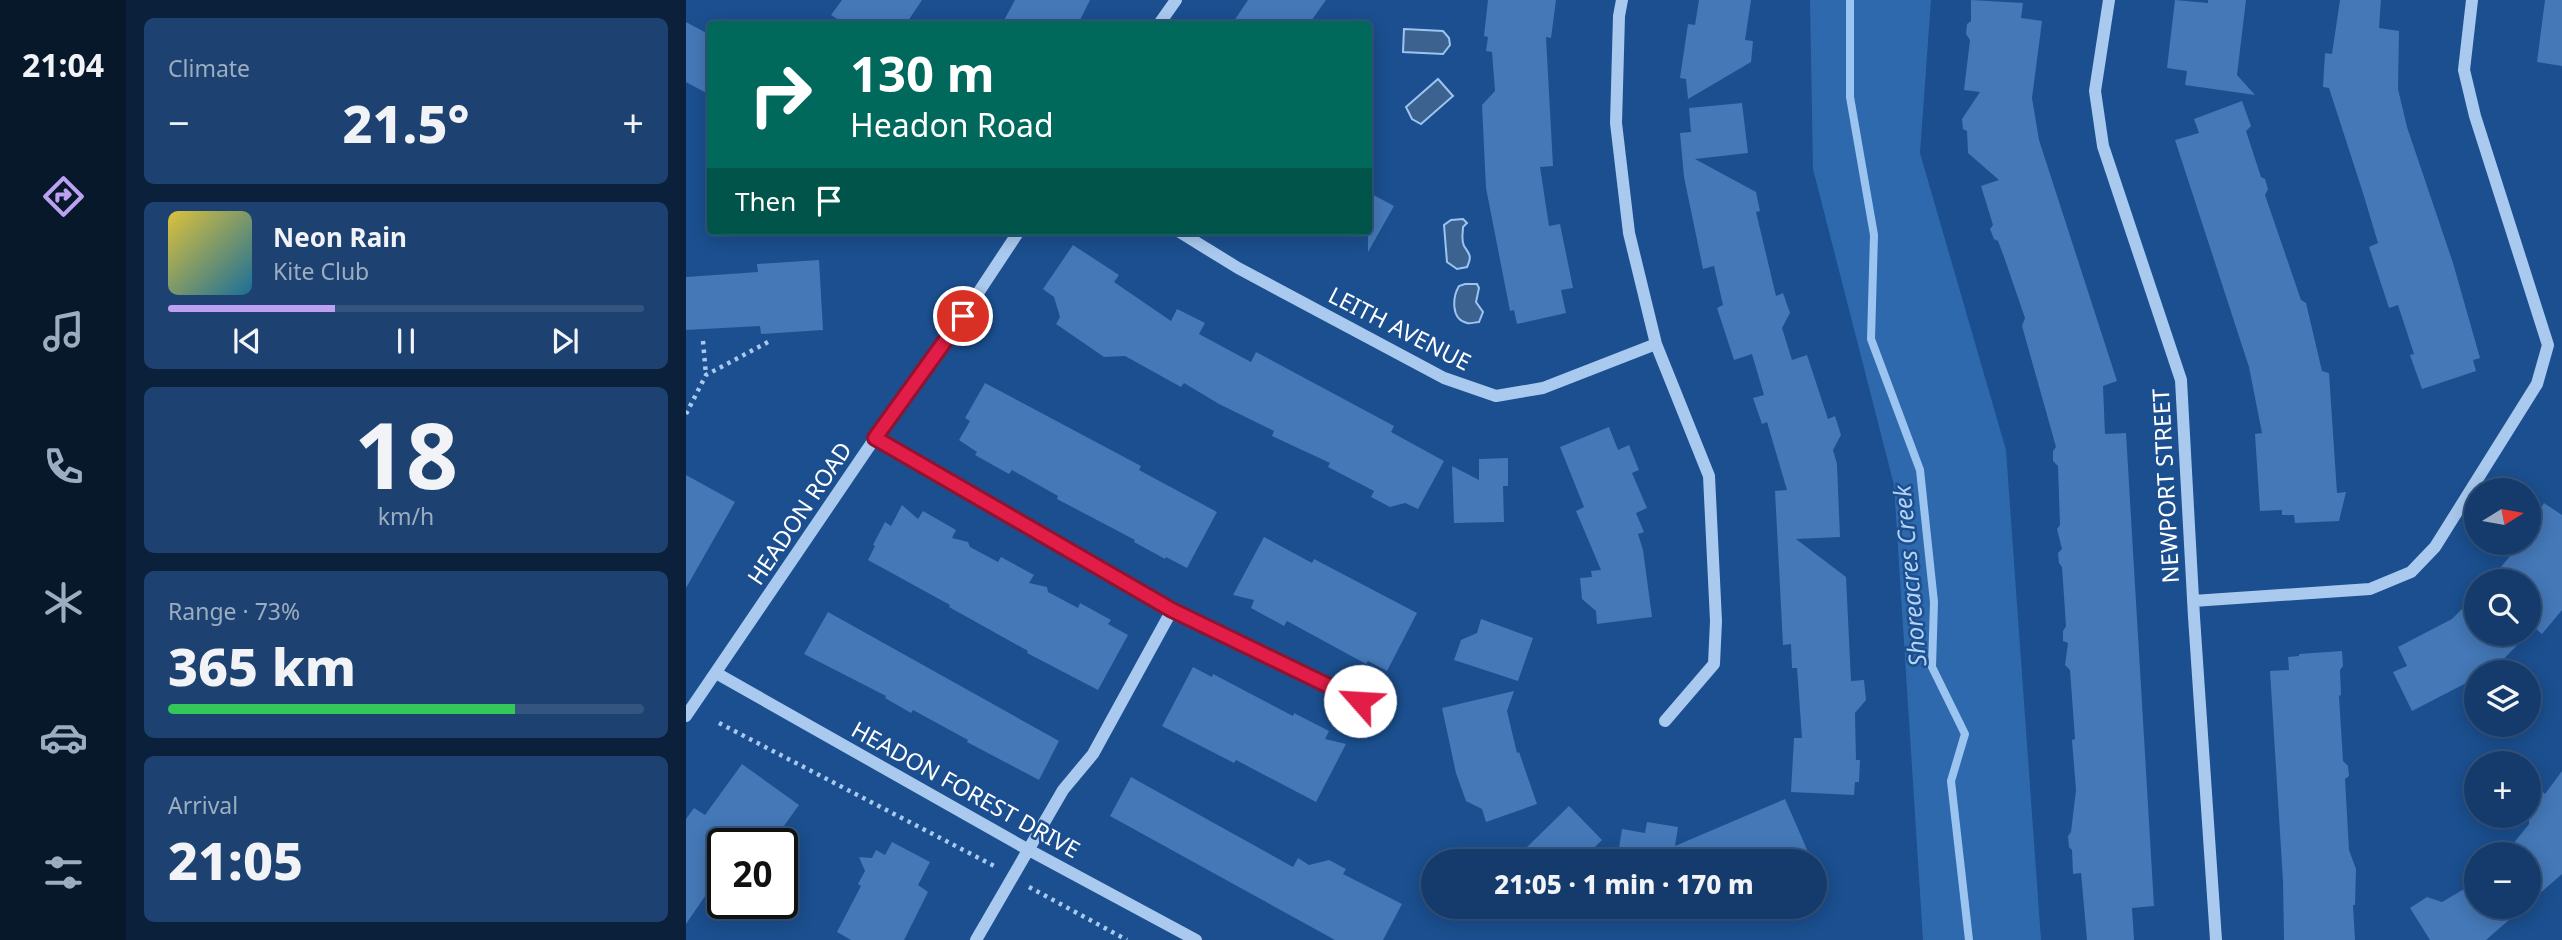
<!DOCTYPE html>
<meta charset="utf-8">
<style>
:root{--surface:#143b6b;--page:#1d4271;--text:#f1f3f6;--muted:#9dadc1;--line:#33557e;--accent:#bca0f2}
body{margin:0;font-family:"Noto Sans",sans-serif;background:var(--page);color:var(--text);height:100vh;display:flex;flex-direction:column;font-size:26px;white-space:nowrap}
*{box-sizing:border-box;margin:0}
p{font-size:23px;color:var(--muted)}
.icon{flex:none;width:38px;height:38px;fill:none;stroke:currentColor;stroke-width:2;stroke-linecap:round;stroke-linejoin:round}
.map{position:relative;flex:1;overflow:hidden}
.drawer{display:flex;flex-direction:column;gap:18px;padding:18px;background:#0b203b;width:560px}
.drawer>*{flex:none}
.banner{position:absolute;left:21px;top:21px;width:665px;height:214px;border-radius:7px;box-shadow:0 4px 18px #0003,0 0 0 2px var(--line);background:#00695c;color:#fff;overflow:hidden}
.needle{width:46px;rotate:79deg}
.controls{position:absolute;left:1778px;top:478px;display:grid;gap:14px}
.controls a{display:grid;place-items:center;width:77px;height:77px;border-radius:50%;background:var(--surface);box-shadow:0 4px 18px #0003,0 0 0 2px var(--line);font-size:35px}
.speed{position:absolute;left:21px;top:828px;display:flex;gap:14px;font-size:35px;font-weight:700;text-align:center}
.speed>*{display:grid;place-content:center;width:91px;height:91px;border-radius:50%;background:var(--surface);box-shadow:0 4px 18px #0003,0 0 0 2px var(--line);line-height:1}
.speed .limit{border:4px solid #111;border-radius:10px;background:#fff;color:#111}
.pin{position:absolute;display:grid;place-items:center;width:60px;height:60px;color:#fff;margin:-30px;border:4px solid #fff;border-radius:50%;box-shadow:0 2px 7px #0007}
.me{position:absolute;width:77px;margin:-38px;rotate:296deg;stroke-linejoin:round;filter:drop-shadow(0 0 5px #0008)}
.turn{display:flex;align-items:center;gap:24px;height:147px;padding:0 28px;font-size:32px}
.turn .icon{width:91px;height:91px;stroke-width:2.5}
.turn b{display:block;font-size:49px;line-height:60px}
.then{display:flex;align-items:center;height:66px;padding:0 28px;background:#0003;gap:14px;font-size:26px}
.big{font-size:52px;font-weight:800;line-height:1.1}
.drawer .tile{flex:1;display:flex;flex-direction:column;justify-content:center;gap:10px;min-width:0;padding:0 24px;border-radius:10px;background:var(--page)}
.drawer .dial{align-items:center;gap:0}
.dial b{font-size:91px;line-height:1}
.song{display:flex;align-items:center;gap:21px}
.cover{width:84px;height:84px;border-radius:10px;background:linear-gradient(135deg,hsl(50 70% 55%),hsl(200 70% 35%))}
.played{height:7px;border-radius:4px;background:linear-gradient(90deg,var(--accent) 35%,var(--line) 35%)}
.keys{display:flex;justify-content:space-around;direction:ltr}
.heat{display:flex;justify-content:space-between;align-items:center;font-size:38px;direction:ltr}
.charge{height:10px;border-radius:5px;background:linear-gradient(90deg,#34c759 73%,var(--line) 0)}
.trip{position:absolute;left:735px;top:849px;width:406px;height:70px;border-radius:35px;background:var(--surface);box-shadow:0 4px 18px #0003,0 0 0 2px var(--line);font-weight:800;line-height:70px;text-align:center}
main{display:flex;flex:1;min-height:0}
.menu{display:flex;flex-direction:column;width:126px;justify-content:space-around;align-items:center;background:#08182b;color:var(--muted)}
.menu .icon{width:49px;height:49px}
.menu .active{color:var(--accent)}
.menu b{font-size:32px;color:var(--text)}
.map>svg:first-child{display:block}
.green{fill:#2e69ad}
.water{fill:#3c6290;stroke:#9cc4f0;stroke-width:2}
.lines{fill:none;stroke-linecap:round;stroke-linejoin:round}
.stream{stroke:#9cc4f0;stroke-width:8}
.building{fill:#4478b7}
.path{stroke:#a9c9ee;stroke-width:4.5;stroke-dasharray:3.5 5;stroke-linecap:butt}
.minor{stroke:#a9c9ee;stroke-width:12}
.route-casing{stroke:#92132f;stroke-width:18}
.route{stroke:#e11d48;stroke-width:12}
.labels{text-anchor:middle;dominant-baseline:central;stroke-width:5;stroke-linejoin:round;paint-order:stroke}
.street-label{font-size:23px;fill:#fff;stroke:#1b4f8f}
.water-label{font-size:24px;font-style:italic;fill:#b5d3f5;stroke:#1b4f8f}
</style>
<main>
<nav class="menu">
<b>21:04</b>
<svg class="icon active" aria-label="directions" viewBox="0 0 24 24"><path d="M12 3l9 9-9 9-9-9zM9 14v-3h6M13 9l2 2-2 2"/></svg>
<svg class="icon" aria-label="music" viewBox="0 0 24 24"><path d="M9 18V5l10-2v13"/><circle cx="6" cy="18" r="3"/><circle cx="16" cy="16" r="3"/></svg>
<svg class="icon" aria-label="phone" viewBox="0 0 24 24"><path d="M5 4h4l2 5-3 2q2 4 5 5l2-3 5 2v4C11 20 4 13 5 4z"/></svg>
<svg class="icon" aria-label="climate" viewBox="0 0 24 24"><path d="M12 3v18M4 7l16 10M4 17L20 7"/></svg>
<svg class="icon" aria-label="car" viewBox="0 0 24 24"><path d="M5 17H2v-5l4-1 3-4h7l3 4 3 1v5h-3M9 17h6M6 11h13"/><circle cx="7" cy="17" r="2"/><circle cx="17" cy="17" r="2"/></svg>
<svg class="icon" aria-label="filters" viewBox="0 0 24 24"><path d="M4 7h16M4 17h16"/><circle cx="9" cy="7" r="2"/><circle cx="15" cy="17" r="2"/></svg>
</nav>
<section class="drawer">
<div class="tile"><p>Climate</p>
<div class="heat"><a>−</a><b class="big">21.5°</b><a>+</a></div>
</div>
<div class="tile">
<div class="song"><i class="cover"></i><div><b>Neon Rain</b><p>Kite Club</p></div></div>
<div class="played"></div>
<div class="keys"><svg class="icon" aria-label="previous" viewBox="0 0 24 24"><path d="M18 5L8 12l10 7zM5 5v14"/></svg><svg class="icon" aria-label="pause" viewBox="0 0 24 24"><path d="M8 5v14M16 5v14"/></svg><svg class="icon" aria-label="next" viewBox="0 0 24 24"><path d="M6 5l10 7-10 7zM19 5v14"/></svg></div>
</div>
<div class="tile dial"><b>18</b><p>km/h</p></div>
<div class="tile"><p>Range · 73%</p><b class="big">365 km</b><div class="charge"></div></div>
<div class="tile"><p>Arrival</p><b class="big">21:05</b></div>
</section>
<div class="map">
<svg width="1876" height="940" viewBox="0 0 1876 940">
<rect width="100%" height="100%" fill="#1b4f8f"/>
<path class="green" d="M 1124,0 L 1245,0 L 1234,153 L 1320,450 L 1355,940 L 1237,940 L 1208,485 L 1127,169 Z"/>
<path class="water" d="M 718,29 L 757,31 L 763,38 L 764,45 L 757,54 L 717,52 Z
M 752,79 L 767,96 L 735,124 L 726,119 L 720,107 Z
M 777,219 L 781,223 L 777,227 C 777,233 775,240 778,246 C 784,255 786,256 781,267 L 771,269 L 761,262 L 758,225 L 765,220 Z
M 779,284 L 791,284 L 793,288 L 790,302 L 797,312 L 793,322 C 789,322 785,324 781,323 C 764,319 767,296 773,286 Z"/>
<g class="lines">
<path class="stream" d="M 1164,0 L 1164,97 L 1188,235 L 1185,339 L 1234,470 L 1248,602 L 1246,667 L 1279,734 L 1265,781 L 1283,940"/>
</g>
<path class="building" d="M 156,0 L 236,0 L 220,24 L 159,24 L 145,15 Z
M 329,0 L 404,0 L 392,24 L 316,24 Z
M 562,0 L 640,0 L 623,24 L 546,24 Z
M 802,0 L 870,0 L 865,38 L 860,37 L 867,166 L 854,167 L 863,226 L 874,224 L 887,288 L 875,290 L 880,313 L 831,324 L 828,310 L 824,311 L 800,188 L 796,105 L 809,91 L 806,52 L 800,51 L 802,37 L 798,36 Z
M 1013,0 L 1065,0 L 1059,40 L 1067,41 L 1065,62 L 1002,99 L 1000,79 L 994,78 L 1002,24 L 1009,25 Z
M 1285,0 L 1337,3 L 1335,18 L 1356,21 L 1346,98 L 1353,140 L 1431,381 L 1417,386 L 1419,434 L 1440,433 L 1468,906 L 1446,908 L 1448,940 L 1401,940 L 1395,873 L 1387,874 L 1386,850 L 1383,847 L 1382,836 L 1385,832 L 1390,790 L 1386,740 L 1389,739 L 1384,670 L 1379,665 L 1382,643 L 1377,641 L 1377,631 L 1380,626 L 1376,567 L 1373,563 L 1372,553 L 1376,549 L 1371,529 L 1374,525 L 1372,466 L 1367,461 L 1367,451 L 1370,447 L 1336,326 L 1339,318 L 1318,257 L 1312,241 L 1308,239 L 1304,229 L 1307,225 L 1295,186 L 1313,180 L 1282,153 L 1281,131 L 1277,129 L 1276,119 L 1294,92 L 1278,90 L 1284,40 L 1280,34 L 1281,24 L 1285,21 Z
M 1489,0 L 1522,3 L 1522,0 L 1560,0 L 1551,75 L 1569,95 L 1499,85 L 1501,71 L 1481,68 Z
M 1654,0 L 1695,0 L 1693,28 L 1713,31 L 1712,89 L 1721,127 L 1767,263 L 1794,358 L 1787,360 L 1790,371 L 1736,389 L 1724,355 L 1728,354 L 1712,305 L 1703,308 L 1683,247 L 1692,243 L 1677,193 L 1643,88 L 1637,87 L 1639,53 L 1646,54 Z
M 1859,0 L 1876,0 L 1876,66 L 1851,62 Z
M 0,22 L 24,35 L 24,95 L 0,82 Z
M 1556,101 L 1565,126 L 1560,131 L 1575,177 L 1579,179 L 1582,189 L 1579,195 L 1615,300 L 1620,303 L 1636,371 L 1643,373 L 1651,493 L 1660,492 L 1653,521 L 1609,523 L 1608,515 L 1596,515 L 1596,510 L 1574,511 L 1569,434 L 1576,433 L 1563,367 L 1489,140 L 1513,133 L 1508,119 Z
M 1056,103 L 1062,153 L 1009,159 L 1070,192 L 1074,211 L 1070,212 L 1090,296 L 1097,293 L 1104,313 L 1096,328 L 1106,360 L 1121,355 L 1142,419 L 1149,416 L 1155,435 L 1147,450 L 1151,464 L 1154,537 L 1110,539 L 1160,577 L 1165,681 L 1178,680 L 1180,700 L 1169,713 L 1170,760 L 1174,760 L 1173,782 L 1169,782 L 1168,795 L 1105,792 L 1108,738 L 1116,738 L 1111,668 L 1106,668 L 1105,644 L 1097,645 L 1089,491 L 1101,490 L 1081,422 L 1076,424 L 1067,398 L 1078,395 L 1066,354 L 1048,360 L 1031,308 L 1037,305 L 1028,266 L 1017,269 L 998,177 L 994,133 L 1005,132 L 1003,108 Z
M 682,192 L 708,206 L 682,252 Z
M 387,245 L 433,275 L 428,282 L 485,321 L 491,309 L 519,323 L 513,334 L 565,362 L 570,352 L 708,426 L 705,432 L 758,461 L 732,509 L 719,503 L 704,507 L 685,497 L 688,491 L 642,467 L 644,463 L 586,436 L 588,431 L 533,404 L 498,383 L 495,387 L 439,356 L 418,357 L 370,324 L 374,317 L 368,297 L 357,289 Z
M 133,260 L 137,330 L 75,334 L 74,326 L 0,330 L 0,277 L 72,272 L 71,264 Z
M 299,383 L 455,466 L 453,470 L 531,512 L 501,568 L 480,557 L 479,559 L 448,542 L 449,540 L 371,499 L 372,496 L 326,470 L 323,474 L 289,455 L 291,452 L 273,440 L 284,421 L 279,418 Z
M 923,427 L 932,450 L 943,445 L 953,470 L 946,473 L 961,508 L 950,513 L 958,532 L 952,534 L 957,550 L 966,617 L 911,624 L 910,611 L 896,599 L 894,578 L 906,577 L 905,571 L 915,570 L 890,511 L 898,507 L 874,447 Z
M 822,458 L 822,486 L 817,486 L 818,522 L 768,523 L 766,466 L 793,480 L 793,459 Z
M 0,475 L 49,502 L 0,588 Z
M 1858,503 L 1876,515 L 1876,610 L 1856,634 L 1843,623 L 1843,581 L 1803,581 L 1836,542 L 1843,542 L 1843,526 Z
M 216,505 L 232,519 L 237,511 L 270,530 L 266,538 L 282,542 L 284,547 L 312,562 L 315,557 L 348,575 L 343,583 L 361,587 L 362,592 L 392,608 L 394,603 L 425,620 L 422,624 L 442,635 L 412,690 L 341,653 L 342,651 L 263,607 L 264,605 L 182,560 L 189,546 L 187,545 L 199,522 L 205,526 Z
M 578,537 L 626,563 L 628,559 L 731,613 L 701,671 L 682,661 L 680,664 L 601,621 L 598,626 L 565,608 L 568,600 L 547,595 Z
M 1790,595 L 1790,634 L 1842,634 L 1805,672 L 1790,672 L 1790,678 L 1726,711 L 1707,672 L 1721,666 L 1712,647 L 1766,619 Z
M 142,612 L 373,741 L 353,780 L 281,742 L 282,740 L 227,710 L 225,713 L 199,698 L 200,696 L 118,654 Z
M 795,619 L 847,638 L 832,681 L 768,660 L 775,640 L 791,633 Z
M 1656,651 L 1657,666 L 1654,670 L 1655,695 L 1653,696 L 1657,761 L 1662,766 L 1663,776 L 1659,779 L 1663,850 L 1670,869 L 1669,905 L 1667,905 L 1669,940 L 1598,940 L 1597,881 L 1584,671 L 1603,670 L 1602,657 L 1613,656 L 1613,654 Z
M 507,667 L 526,677 L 527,674 L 607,716 L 608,713 L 643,731 L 639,739 L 660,744 L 630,802 L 550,760 L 548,763 L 476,726 Z
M 828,691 L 821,711 L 831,753 L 833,752 L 851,804 L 800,822 L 796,809 L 780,801 L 770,773 L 756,708 Z
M 56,764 L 113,805 L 85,844 L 37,844 L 37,870 L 0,924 L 0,819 L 8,808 L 19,815 Z
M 1876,771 L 1876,874 L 1843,903 L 1843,854 L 1819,854 L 1843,824 L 1843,805 L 1855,790 L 1859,794 Z
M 445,777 L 607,867 L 612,858 L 623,865 L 643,860 L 660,869 L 657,874 L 716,904 L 697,940 L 649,940 L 424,816 Z
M 1099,799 L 1126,861 L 931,861 L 936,829 L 959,833 L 961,822 L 992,827 L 989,846 Z
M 883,806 L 916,840 L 895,861 L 850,861 L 839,849 Z
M 206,842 L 244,862 L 232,885 L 242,892 L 218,940 L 165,940 L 151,932 L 175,886 L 172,884 L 179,871 L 173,857 L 186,858 L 190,850 L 199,855 Z
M 1790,882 L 1790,906 L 1839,906 L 1800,940 L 1744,940 L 1724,908 L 1741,897 L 1756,902 Z"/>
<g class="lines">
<path class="path" d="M 17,341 L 20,375
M 0,414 L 20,375 L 84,341
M 33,723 L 312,868
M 343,887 L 441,940"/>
<path class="minor" d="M 936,0 L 933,16 L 930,123 L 943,233 L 970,344 L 1023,476 L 1030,621 L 1028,664 L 979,721
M 1423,0 L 1409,91 L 1417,146 L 1495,380 L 1508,617 L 1530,940
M 473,24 L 490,0
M 492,231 L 552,268 L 758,378 L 810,396 L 857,388 L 970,344
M 189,438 L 486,610 L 674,701
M 1507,601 L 1684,589 L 1725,572 L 1749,547 L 1851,384 L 1862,345 L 1789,116 L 1778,70 L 1786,0
M 30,673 L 341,849 L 510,940
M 0,716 L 189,438 L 263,337 L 333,231
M 290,940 L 377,790 L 407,754 L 486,610"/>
</g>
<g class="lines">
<g class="route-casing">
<path id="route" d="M 277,316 L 189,438 L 486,610 L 674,701"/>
</g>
<use href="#route" class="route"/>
</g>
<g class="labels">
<g class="street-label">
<text transform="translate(714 328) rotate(27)">LEITH AVENUE</text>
<text transform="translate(1479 486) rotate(-93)">NEWPORT STREET</text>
<text transform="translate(113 513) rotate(-56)">HEADON ROAD</text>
<text transform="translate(280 789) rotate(29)">HEADON FOREST DRIVE</text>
</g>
<g class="water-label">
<text transform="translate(1223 576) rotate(-95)">Shoreacres Creek</text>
</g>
</g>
</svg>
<div class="controls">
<a><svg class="needle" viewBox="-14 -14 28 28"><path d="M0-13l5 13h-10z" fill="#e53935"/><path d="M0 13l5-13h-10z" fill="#9dadc1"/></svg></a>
<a><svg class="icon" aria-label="search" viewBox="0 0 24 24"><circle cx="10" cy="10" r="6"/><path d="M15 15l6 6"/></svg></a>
<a><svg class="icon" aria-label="layers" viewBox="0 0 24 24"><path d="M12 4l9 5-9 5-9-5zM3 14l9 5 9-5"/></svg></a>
<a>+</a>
<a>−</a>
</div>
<div class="speed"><div class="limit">20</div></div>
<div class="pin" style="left:277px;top:316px;background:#d93025"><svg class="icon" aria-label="arrive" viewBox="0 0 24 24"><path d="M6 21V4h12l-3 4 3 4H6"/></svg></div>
<svg class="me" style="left:674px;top:701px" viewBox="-20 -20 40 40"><circle r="19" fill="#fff"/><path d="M0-13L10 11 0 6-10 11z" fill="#e11d48"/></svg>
<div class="trip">21:05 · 1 min · 170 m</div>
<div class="banner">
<div class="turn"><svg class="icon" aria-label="right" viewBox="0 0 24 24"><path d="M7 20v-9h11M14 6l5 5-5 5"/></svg><div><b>130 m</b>Headon Road</div></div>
<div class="then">Then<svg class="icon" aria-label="arrive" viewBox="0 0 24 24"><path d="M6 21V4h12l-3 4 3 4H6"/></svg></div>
</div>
</div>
</main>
